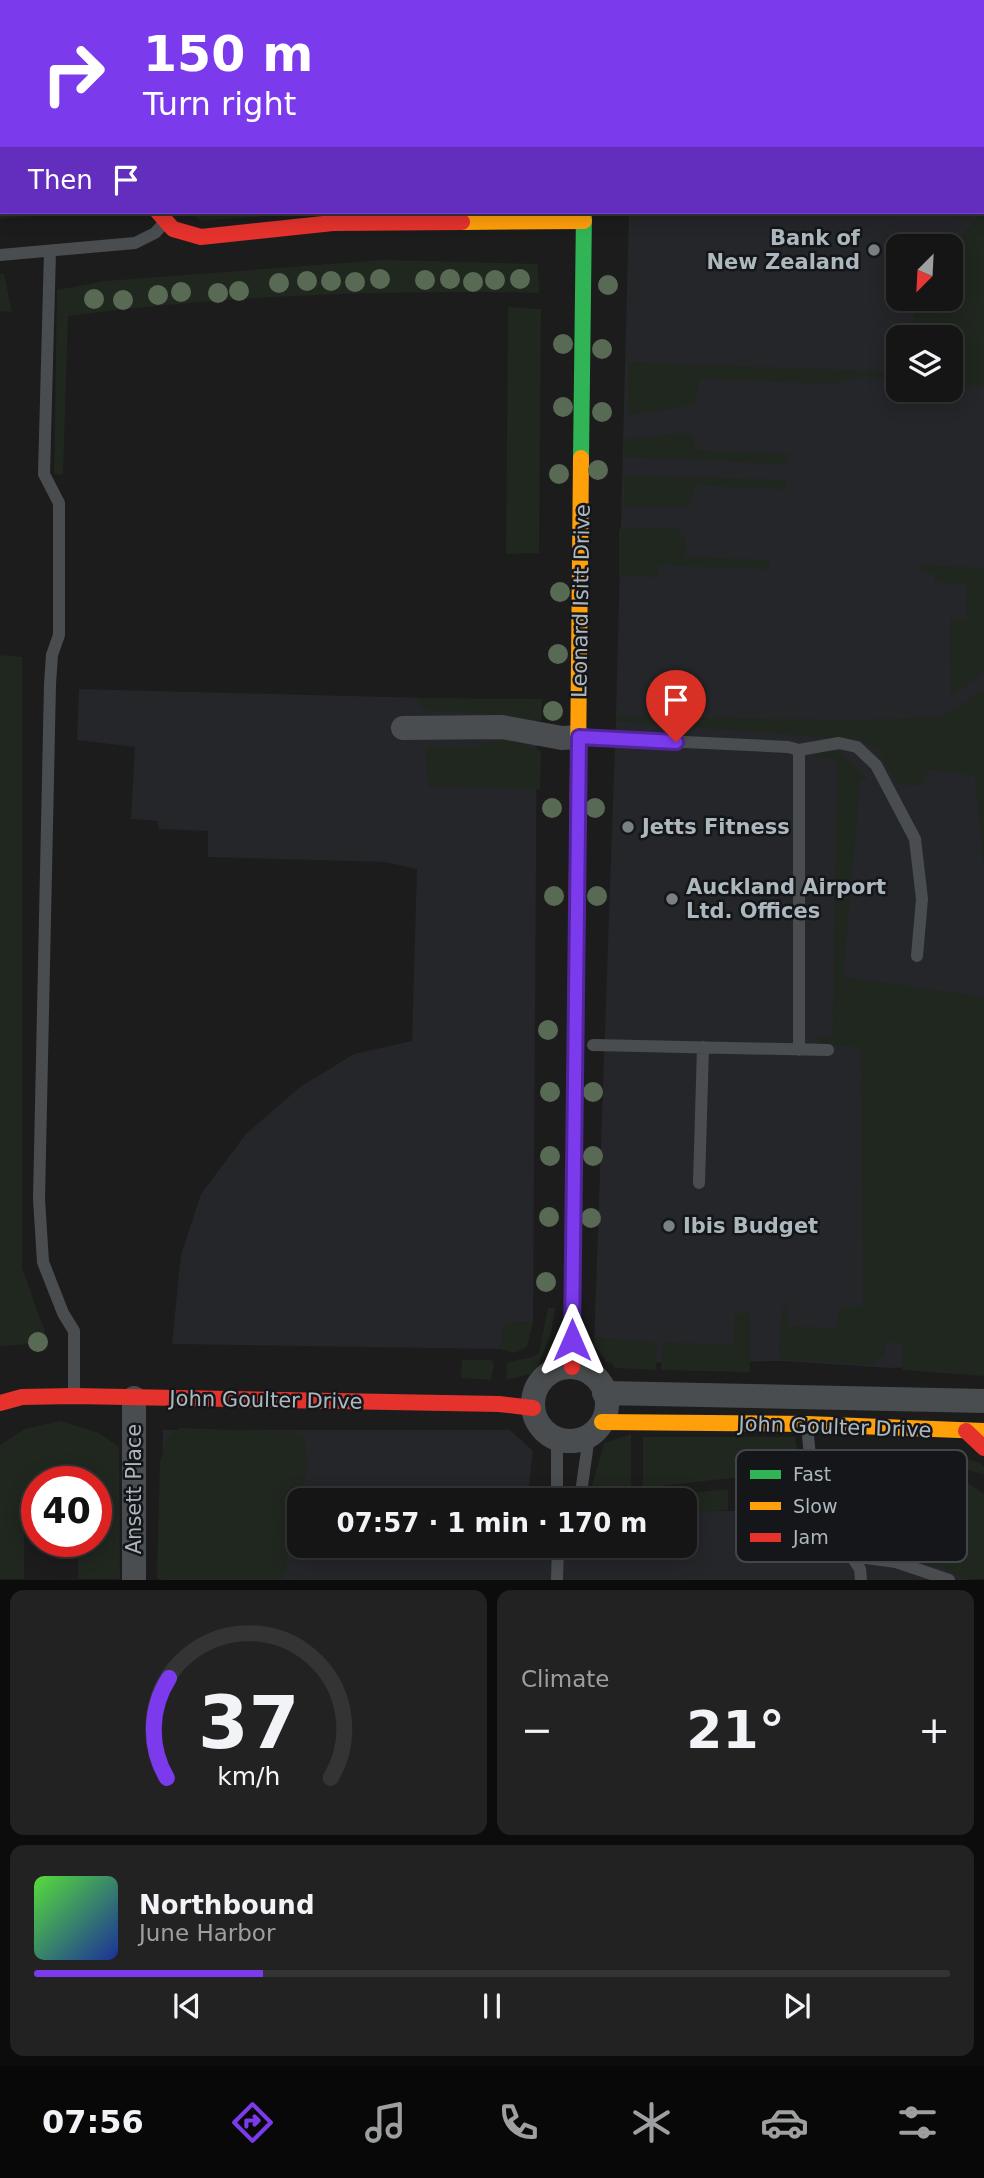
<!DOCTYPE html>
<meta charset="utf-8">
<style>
:root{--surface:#151515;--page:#222;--text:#f1f3f6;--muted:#9d9fa0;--line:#343434;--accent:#7c3aed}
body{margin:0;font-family:"DejaVu Sans",sans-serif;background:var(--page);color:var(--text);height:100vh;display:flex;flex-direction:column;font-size:26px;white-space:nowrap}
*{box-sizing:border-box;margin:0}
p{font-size:23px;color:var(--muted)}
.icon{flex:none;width:38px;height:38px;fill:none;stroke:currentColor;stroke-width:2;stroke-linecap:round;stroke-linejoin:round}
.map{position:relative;height:1580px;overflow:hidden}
.panel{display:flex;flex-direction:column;gap:10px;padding:10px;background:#0c0c0c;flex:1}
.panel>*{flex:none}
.top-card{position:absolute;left:0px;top:0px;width:985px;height:214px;box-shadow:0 4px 18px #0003,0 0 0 2px var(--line);background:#7c3aed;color:#fff;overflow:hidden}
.needle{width:46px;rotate:204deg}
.tools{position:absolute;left:886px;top:234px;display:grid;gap:14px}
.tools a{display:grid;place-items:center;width:77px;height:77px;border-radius:14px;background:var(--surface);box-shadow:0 4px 18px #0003,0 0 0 2px var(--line);font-size:35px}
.speed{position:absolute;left:21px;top:1466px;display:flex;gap:14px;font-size:35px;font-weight:700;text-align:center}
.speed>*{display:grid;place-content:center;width:91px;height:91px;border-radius:50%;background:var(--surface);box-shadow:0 4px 18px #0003,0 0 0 2px var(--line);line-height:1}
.speed .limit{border:10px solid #d22;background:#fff;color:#111}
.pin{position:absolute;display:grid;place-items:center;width:60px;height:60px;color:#fff;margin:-72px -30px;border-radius:50% 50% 50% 0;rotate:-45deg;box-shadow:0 0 7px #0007}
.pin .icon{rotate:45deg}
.me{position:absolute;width:77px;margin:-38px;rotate:0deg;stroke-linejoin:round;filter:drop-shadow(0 0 5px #0008)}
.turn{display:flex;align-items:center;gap:24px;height:147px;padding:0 28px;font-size:32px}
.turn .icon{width:91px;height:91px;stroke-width:2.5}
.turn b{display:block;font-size:49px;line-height:60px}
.then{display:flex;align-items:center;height:66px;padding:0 28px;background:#0003;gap:14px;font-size:26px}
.big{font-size:52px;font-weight:700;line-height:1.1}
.panel .tile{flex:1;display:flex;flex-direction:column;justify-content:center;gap:10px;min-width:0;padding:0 24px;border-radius:14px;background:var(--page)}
.panel .dial{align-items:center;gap:0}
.dial svg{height:182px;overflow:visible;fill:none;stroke:var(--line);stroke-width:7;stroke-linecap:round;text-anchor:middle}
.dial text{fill:var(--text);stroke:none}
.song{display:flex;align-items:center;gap:21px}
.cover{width:84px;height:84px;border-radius:10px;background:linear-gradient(135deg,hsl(110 70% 55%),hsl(230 70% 35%))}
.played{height:7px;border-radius:4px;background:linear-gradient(90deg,var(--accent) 25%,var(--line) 25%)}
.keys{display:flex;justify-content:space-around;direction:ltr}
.heat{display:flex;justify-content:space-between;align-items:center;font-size:38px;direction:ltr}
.panel .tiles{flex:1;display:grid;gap:10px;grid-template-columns:1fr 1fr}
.tile:last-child{grid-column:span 2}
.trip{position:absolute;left:287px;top:1488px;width:410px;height:70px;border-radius:14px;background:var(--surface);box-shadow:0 4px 18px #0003,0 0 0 2px var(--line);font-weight:700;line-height:70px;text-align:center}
.menu{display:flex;height:112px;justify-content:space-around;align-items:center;background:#080808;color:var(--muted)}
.menu .icon{width:49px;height:49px}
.menu .current{color:var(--accent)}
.menu b{font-size:32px;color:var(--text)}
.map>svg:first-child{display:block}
.built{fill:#252629;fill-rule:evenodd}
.green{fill:#20271f}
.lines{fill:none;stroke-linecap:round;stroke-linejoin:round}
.lane{stroke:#4a4d4f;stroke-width:12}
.street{stroke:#4a4d4f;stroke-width:24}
.fast{stroke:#30b455;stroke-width:16}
.slow{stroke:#ff9f0a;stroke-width:16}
.jam{stroke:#e5322d;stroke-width:16}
.tree{fill:#596a54}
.route-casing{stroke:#51269a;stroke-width:18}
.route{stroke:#7c3aed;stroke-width:12}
.poi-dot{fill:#7a8185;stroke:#151619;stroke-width:2.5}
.labels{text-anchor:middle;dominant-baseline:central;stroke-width:5;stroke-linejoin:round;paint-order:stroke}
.poi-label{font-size:21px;font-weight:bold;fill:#acb7be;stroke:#151619;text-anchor:start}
.street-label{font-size:21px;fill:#acb7be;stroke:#151619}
.key{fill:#151619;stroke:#42464b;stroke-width:2}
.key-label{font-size:19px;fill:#acb7be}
</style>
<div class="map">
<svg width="984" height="1580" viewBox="0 0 984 1580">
<rect width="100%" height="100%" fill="#1c1c1c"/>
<path class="built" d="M 984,135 L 984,1341 L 934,1366 L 891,1368 L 784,1361 L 608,1363 L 594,1346 L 616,716 L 629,212 L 984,212 ZM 898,247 L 950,247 L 950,299 L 898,299 ZM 898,338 L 950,338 L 950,390 L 898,390 Z
M 79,689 L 537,701 L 533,1322 L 505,1324 L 500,1349 L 172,1344 L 181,1255 L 201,1194 L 246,1134 L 300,1087 L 354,1054 L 412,1041 L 417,869 L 385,862 L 208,857 L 208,831 L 159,829 L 158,821 L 131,819 L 135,747 L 77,740 Z
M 163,1430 L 510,1430 L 533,1451 L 527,1500 L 299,1500 L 299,1545 L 684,1545 L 684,1510 L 889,1514 L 941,1562 L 970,1580 L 161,1580 Z"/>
<path class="green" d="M 0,0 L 146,0 L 2,2 L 2,212 L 77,212 L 0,219 Z
M 635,0 L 984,0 L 984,166 L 984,2 Z
M 984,208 L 984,387 L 950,386 L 950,338 L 913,338 L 915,305 L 912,300 L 950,299 L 950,253 Z
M 190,212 L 315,212 L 201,221 Z
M 384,260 L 538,264 L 539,293 C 382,289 223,296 68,316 L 63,475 L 54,474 L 57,290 L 105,281 Z
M 0,274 L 4,274 L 12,312 L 0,311 Z
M 508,307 L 541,309 L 539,553 L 506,554 Z
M 628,362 L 898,372 L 898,383 C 877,376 858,373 839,384 L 700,379 L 694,405 L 628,415 Z
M 682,433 L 692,435 L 696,450 L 788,454 L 788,464 L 624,457 L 625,439 Z
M 625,475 L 787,480 L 787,489 L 695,485 L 690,503 L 684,508 L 624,507 Z
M 676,528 L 686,538 L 686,557 L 769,560 L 770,569 L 659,565 L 658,577 L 619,576 L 619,529 Z
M 919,565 L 984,568 L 984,671 L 951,697 L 950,619 L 966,619 L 967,584 L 934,582 L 934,574 L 920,573 Z
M 0,655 L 22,657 L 22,1268 L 49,1343 L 0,1346 Z
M 984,690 L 984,871 L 975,776 L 928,769 L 922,786 L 899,784 L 878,750 L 860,740 L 616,721 L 617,716 L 858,720 L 941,717 Z
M 416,698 L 542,699 L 541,721 L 471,712 L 424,710 Z
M 496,740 L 511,740 L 541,751 L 540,789 L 428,787 L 426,747 L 475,747 Z
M 819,750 L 837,751 L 868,779 L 860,781 L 843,977 L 984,997 L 984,1376 L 902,1370 L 903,1343 L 886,1342 L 884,1356 L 878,1357 L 873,1365 L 782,1359 L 779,1351 L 782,1309 L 786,1304 L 789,1326 L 836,1328 L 839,1312 L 845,1307 L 863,1306 L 861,1047 L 822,1044 L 815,1037 L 833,1037 L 837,758 L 817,757 Z
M 548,1308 L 555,1308 L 551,1333 L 535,1373 L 506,1380 L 507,1363 C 518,1358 529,1361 539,1353 Z
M 750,1313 L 750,1372 L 661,1370 L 662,1342 L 734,1345 L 734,1314 Z
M 533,1322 L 527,1347 L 514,1353 L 500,1349 L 505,1324 Z
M 595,1337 L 657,1343 L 656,1370 L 615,1368 L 594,1346 Z
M 462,1360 L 492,1360 L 494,1365 L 491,1380 L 461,1378 Z
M 60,1421 L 99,1433 L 119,1447 L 120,1579 L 78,1579 L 78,1542 L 96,1542 L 96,1482 L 37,1482 L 37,1527 L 24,1527 L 24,1579 L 0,1579 L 0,1445 L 25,1429 Z
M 179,1428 L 295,1432 L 304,1437 L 308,1465 L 283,1579 L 157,1579 L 160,1461 L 168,1438 Z
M 631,1434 L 631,1489 L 590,1493 L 604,1443 Z
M 643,1437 L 795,1437 L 800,1470 L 643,1488 Z
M 835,1451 L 945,1452 L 980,1463 L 984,1467 L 984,1475 C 935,1455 879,1466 827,1469 L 827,1461 Z
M 923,1474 L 958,1476 L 984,1494 L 984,1579 L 961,1579 L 951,1570 L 879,1553 L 877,1526 L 887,1480 L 894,1475 Z
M 728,1489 L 728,1510 L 684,1512 L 684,1500 L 628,1500 Z"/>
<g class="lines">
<path class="lane" d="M 513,0 L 514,2
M 353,2 L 353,0
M 50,251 L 44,474 L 59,503 L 59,635 L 52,655 L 50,684 L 39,1199 L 43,1262 L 63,1313 L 74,1331 L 74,1393
M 0,255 L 135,243 L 155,233 L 164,223
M 579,737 L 788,747 L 799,750 L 799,1050
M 799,750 L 839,743 L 857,747 L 876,765 L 915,839 L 922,899 L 917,956
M 593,1045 L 828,1050
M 699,1183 L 703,1047
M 807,1425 L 813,1488 L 822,1511 L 860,1569 L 861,1580
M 557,1438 L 557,1500
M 580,1500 L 589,1436
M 852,1556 L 896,1562 L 949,1580
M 557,1580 L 558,1545"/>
<path class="street" d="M 158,2 L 158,0
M 590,2 L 590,0
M 403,728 L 502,727 L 562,738 L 579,737
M533 1404a37 37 0 1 1 74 0a37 37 0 1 1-74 0Z
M 604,1393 L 984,1401
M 134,1580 L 134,1398"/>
<path class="fast" d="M 581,458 L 584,212"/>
<path class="slow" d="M 462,222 L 584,221
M 578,764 L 581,458
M 602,1422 L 807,1424 L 984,1431"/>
<path class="jam" d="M 158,212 L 173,229 L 201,237 L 333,223 L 462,222
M 572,1367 L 578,764
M 0,1403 L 22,1397 L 74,1396 L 499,1404 L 533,1408
M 966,1431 L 984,1448"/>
</g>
<g class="tree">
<circle cx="380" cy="279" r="10"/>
<circle cx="450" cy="279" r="10"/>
<circle cx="520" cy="279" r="10"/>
<circle cx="425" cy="280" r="10"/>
<circle cx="495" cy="280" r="10"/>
<circle cx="307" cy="281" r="10"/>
<circle cx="331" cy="281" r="10"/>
<circle cx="355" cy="282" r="10"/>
<circle cx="473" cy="282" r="10"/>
<circle cx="279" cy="283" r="10"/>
<circle cx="608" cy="285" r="10"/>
<circle cx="239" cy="291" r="10"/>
<circle cx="181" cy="292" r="10"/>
<circle cx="218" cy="293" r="10"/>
<circle cx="158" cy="295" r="10"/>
<circle cx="94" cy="299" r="10"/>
<circle cx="123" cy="300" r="10"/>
<circle cx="563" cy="344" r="10"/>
<circle cx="602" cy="349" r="10"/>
<circle cx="563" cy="407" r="10"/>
<circle cx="602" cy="412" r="10"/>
<circle cx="598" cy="470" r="10"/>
<circle cx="559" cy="474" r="10"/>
<circle cx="560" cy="592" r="10"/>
<circle cx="558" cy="654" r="10"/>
<circle cx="553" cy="711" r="10"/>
<circle cx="552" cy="808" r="10"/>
<circle cx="595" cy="808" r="10"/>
<circle cx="554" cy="896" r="10"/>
<circle cx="597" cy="896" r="10"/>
<circle cx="548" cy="1030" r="10"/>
<circle cx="550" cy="1092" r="10"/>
<circle cx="593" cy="1092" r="10"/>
<circle cx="550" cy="1156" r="10"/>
<circle cx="593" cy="1156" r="10"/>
<circle cx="549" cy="1217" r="10"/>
<circle cx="591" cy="1218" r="10"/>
<circle cx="546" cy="1282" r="10"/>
<circle cx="38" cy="1342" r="10"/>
</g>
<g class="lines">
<g class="route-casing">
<path id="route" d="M 572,1340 L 579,737 L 676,742"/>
</g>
<use href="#route" class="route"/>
</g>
<g class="poi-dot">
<circle cx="874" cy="250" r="7"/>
<circle cx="628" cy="827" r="7"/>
<circle cx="672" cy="899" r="7"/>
<circle cx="669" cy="1226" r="7"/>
</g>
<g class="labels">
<g class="poi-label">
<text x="860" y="238" text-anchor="end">Bank of<tspan x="860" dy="24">New Zealand</tspan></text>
<text x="642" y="827">Jetts Fitness</text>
<text x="686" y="887">Auckland Airport<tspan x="686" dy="24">Ltd. Offices</tspan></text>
<text x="683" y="1226">Ibis Budget</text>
</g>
<g class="street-label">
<text transform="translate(581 601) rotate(-89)">Leonard Isitt Drive</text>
<text transform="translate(266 1400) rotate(1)">John Goulter Drive</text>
<text transform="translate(835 1427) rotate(2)">John Goulter Drive</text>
<text transform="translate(134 1489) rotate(-90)">Ansett Place</text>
</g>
</g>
<rect x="736" y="1450" width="231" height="112" rx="10" class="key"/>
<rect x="750" y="1470" width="31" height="9" fill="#30b455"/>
<rect x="750" y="1502" width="31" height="8" fill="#ff9f0a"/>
<rect x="750" y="1533" width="31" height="9" fill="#e5322d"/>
<g class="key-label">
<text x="793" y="1481">Fast</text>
<text x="793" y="1513">Slow</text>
<text x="793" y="1544">Jam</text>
</g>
</svg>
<div class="tools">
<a><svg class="needle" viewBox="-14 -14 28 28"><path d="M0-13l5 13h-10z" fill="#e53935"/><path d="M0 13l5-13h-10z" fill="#9d9fa0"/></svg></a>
<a><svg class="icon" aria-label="layers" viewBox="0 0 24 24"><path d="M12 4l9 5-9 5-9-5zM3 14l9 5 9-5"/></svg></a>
</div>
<div class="speed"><div class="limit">40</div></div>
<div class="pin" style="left:676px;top:742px;background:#d93025"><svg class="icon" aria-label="arrive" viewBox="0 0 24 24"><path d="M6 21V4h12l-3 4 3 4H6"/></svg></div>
<svg class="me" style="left:572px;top:1340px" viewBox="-20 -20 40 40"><path d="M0-17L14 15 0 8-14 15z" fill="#7c3aed" stroke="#fff" stroke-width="4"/></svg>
<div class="trip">07:57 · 1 min · 170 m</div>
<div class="top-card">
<div class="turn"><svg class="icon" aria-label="right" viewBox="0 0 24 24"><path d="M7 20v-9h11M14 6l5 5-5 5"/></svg><div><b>150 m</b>Turn right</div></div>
<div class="then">Then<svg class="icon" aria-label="arrive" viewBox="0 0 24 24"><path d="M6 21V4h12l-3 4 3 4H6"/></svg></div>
</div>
</div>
<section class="panel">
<div class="tiles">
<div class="tile dial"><svg viewBox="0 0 100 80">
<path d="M14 69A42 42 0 1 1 86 69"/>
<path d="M14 69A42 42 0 0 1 15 25" stroke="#7c3aed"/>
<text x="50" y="56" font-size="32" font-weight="700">37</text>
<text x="50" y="72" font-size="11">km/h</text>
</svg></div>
<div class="tile"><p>Climate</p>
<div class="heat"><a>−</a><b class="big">21°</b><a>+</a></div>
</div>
<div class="tile">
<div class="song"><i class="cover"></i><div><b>Northbound</b><p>June Harbor</p></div></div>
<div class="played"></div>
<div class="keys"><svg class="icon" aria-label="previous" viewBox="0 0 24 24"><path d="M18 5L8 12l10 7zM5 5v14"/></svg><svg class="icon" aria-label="pause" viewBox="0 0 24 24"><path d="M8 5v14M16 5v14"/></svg><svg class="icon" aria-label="next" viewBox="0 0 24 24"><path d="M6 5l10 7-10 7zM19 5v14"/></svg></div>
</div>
</div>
</section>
<nav class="menu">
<b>07:56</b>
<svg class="icon current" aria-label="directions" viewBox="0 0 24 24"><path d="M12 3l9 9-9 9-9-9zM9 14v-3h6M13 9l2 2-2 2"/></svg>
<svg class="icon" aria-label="music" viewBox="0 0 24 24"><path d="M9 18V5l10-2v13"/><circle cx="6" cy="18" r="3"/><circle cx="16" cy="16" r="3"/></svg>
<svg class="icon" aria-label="phone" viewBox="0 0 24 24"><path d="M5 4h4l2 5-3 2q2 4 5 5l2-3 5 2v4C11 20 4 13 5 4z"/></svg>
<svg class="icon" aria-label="climate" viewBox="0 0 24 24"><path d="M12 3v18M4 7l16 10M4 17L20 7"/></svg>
<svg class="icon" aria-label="car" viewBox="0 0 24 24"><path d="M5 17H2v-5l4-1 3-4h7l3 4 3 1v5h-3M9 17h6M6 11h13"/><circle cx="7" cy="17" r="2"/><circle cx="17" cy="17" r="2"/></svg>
<svg class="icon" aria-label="filters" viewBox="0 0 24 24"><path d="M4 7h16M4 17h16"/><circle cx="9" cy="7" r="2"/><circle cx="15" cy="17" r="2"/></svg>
</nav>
